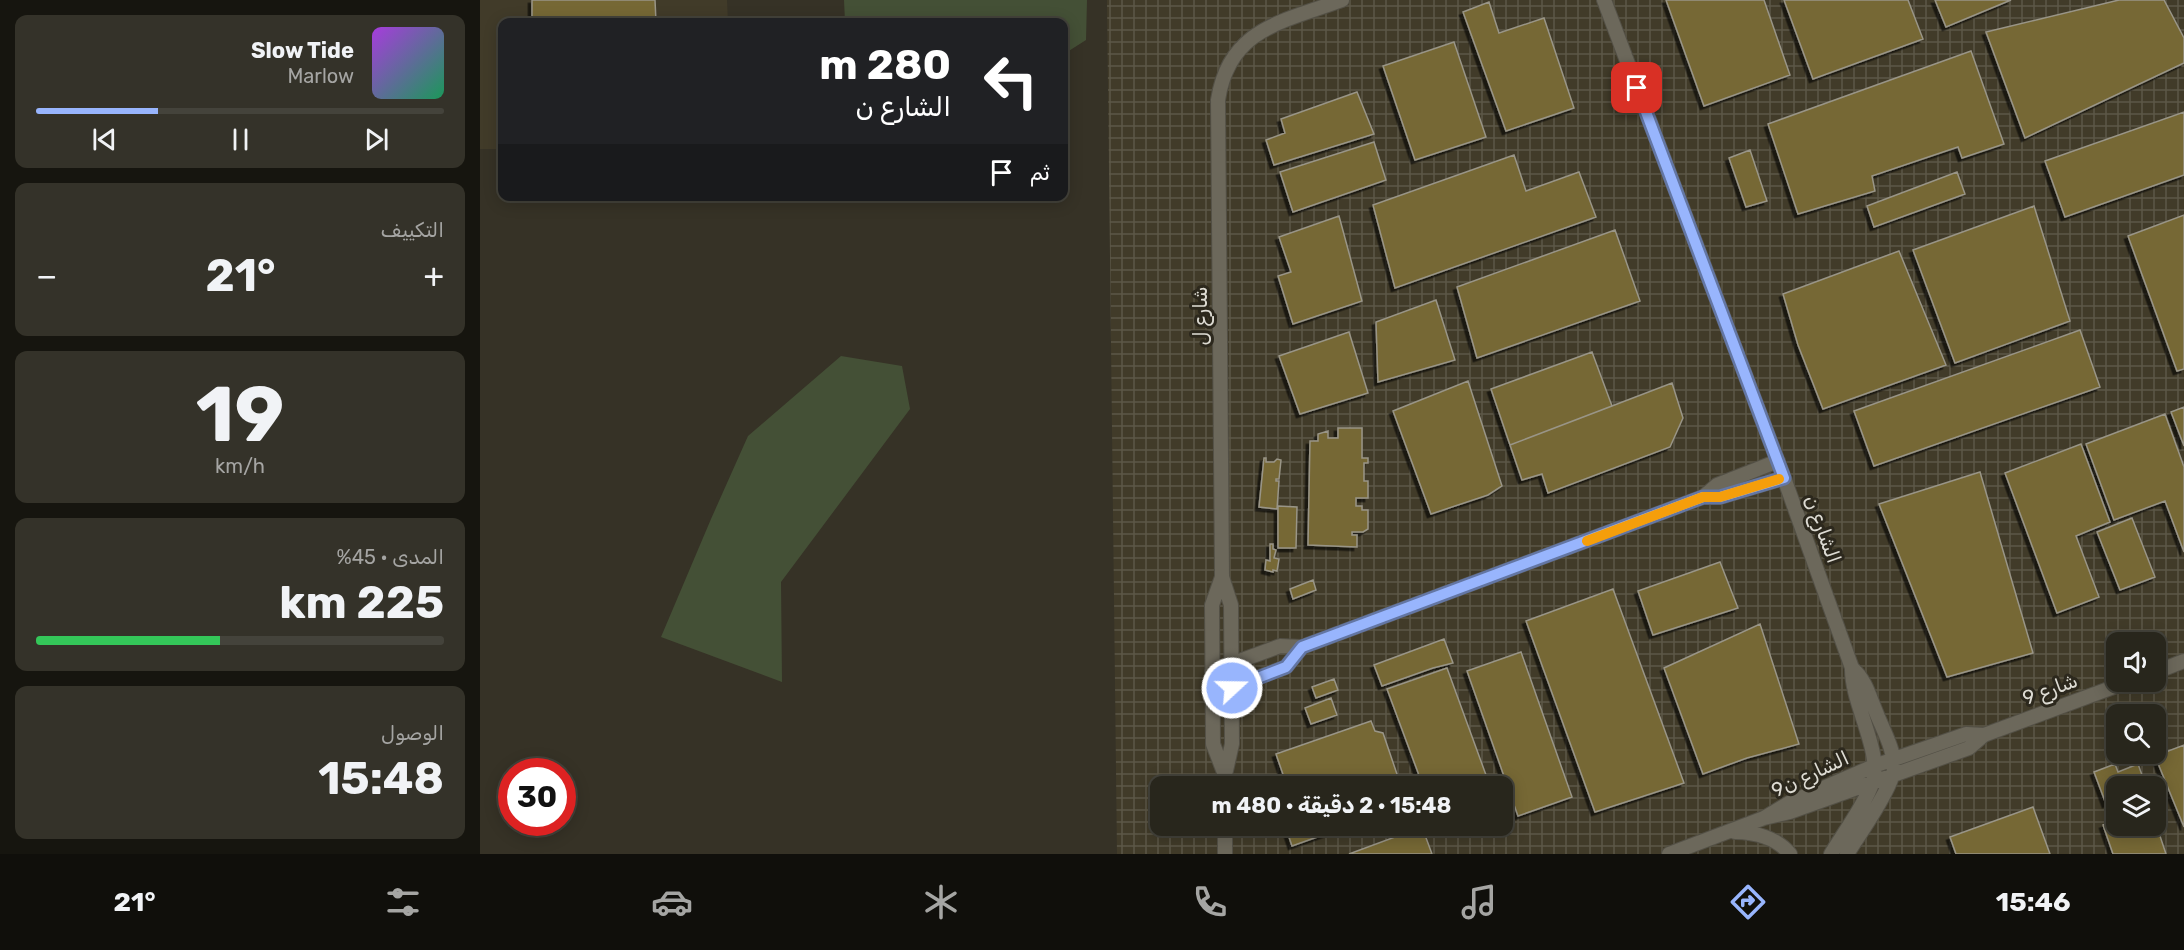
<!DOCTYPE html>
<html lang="ar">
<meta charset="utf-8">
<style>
:root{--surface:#28261c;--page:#343229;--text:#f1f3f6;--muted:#a5a5a3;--line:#44433b;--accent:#98b5fd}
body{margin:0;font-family:Rubik,"Noto Naskh Arabic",sans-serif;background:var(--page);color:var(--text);direction:rtl;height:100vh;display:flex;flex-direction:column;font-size:22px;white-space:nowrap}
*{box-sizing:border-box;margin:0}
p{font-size:20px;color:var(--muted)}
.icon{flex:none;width:33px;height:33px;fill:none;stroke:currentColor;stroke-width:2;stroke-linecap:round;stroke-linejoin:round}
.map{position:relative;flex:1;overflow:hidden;direction:ltr}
.side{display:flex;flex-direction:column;gap:15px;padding:15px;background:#16150f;width:480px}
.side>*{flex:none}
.guide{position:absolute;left:18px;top:18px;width:570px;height:183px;border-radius:12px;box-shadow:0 3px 15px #0003,0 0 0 2px var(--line);direction:rtl;background:#202124;color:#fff;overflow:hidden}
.tools{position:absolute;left:1626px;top:632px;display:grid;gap:12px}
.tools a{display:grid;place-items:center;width:60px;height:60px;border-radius:12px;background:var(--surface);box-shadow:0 3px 15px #0003,0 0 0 2px var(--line);font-size:30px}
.speed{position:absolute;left:18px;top:758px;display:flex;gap:12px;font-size:30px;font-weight:700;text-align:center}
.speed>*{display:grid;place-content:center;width:78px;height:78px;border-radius:50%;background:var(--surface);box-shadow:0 3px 15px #0003,0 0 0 2px var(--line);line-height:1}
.speed .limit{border:9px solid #d22;background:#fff;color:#111}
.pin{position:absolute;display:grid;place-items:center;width:51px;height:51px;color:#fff;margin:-26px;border-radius:12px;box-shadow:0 3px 9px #0006}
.me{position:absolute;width:66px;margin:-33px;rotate:69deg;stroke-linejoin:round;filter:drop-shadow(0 0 4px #0008)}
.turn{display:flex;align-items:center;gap:21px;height:126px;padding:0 18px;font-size:27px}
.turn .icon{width:78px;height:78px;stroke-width:2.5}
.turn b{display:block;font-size:42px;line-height:51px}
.then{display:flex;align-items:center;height:57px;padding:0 18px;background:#0003;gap:12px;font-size:22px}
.big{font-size:45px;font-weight:700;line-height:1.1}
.side .card{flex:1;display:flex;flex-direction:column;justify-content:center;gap:9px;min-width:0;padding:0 21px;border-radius:12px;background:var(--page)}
.side .dial{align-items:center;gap:0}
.dial b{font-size:78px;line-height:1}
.song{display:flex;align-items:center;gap:18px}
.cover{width:72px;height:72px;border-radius:9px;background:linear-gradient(135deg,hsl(280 70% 55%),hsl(150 70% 35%))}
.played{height:6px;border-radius:3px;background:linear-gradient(90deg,var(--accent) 30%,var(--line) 30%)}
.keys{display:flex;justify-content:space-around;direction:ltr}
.heat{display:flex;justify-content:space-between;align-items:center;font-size:33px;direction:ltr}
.charge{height:9px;border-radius:4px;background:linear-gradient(90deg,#34c759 45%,var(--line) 0)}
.trip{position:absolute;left:670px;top:776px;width:363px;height:60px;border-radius:12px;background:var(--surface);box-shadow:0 3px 15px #0003,0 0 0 2px var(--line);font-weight:700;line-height:60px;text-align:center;direction:rtl}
.menu{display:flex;height:96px;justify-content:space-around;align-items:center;background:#100f0b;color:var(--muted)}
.menu .icon{width:42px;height:42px}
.menu .on{color:var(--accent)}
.menu b{font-size:27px;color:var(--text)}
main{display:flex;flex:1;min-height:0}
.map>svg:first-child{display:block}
.industrial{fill:url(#industrial-grid);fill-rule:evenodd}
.built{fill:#413b29}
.grass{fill:#445036}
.building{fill:#766734;stroke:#999587;stroke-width:1.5;filter:url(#shadow)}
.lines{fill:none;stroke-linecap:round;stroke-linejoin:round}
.minor-casing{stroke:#535046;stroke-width:16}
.minor{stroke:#6c685b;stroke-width:14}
.route-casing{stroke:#6376a4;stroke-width:15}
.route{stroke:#98b5fd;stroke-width:10}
.slow{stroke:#f59e0b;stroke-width:10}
.labels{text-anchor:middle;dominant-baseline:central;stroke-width:6;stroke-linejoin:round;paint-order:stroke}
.street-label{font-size:20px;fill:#dddbd3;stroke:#2c281d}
</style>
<main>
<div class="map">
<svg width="1704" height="854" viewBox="0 0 1704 854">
<defs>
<pattern id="industrial-grid" width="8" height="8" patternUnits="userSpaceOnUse" patternTransform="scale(1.5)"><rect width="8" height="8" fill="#413b29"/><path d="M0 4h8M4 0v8" fill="none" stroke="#5c5747"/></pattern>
<filter id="shadow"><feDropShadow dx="-3.5" dy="3.5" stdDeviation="0" flood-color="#0009"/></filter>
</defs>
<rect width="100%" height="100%" fill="#363226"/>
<path class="industrial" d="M 627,0 L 1704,0 L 1704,854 L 637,854 ZM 1636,642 L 1676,642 L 1676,681 L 1636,681 ZM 1636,714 L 1676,714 L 1676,753 L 1636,753 ZM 681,786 L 1023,786 L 1023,825 L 681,825 ZM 1636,786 L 1676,786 L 1676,825 L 1636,825 Z"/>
<path class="built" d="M 0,0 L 247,0 L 248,22 L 22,22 L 22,149 L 0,149 Z"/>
<path class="grass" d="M 364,0 L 607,0 L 606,40 L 584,54 L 584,22 L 365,22 Z
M 361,356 L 422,366 L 430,409 L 301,582 L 302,682 L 181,637 L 231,519 L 268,436 Z"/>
<path class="building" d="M 52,0 L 175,0 L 176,22 L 52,22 Z
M 1186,0 L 1284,0 L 1310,75 L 1224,106 Z
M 1304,0 L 1428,0 L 1443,39 L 1333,79 Z
M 1455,0 L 1531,0 L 1466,27 Z
M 1639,0 L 1684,0 L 1704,38 L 1704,63 L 1545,138 L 1506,32 Z
M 1009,2 L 1019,33 L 1064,18 L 1094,108 L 1026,131 L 983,12 Z
M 974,42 L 1006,137 L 935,160 L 903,66 Z
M 1491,51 L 1524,144 L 1482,158 L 1478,147 L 1392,176 L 1395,191 L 1318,214 L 1288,124 Z
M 877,92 L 894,134 L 794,165 L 786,140 L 805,133 L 801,119 Z
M 1704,112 L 1704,175 L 1585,217 L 1565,161 Z
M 894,142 L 906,180 L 813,212 L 800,172 Z
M 1270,150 L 1287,201 L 1266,207 L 1249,158 Z
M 1034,155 L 1046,191 L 1099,172 L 1116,217 L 915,288 L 893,205 Z
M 1477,172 L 1485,194 L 1394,227 L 1387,206 Z
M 1554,206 L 1590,321 L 1475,363 L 1433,250 Z
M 1704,215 L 1704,369 L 1697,371 L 1648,236 Z
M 859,216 L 882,301 L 813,324 L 798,276 L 811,272 L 799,237 Z
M 1135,230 L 1160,301 L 997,358 L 977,287 Z
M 1419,251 L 1466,365 L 1343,409 L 1318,345 L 1303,294 Z
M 956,300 L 975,360 L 898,382 L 896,322 Z
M 1600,330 L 1620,387 L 1394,466 L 1374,411 Z
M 869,332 L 888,393 L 820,414 L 799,356 Z
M 1112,352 L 1132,406 L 1030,445 L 1011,389 Z
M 988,381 L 1022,486 L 1008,495 L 951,514 L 913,411 Z
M 1192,383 L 1203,418 L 1190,447 L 1068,493 L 1062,474 L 1042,480 L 1030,445 Z
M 1704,407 L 1704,446 L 1691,412 Z
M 1685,414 L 1704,467 L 1704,552 L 1685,501 L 1634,520 L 1606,444 Z
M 858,428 L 882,428 L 882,458 L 888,458 L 888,463 L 884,463 L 884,481 L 888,481 L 888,498 L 876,498 L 876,506 L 882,506 L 882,510 L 888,510 L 888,529 L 883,532 L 872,532 L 872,535 L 877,535 L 877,547 L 828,545 L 830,441 L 838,441 L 838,434 L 848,431 L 848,438 L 858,438 Z
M 1601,444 L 1630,522 L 1596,536 L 1619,597 L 1577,613 L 1525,473 Z
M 784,458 L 786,458 L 786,462 L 794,462 L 797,459 L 801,460 L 799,479 L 796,479 L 796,481 L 799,481 L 797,509 L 779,507 Z
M 1500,472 L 1553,653 L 1467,677 L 1399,504 Z
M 798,506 L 817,507 L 816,548 L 798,548 Z
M 1652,518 L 1675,577 L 1640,590 L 1617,532 Z
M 790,544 L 793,544 L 793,549 L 796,550 L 794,558 L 799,559 L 797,571 L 793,570 L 793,572 L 785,570 L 786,560 L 790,561 Z
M 1240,562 L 1258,608 L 1173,635 L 1158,591 Z
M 833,580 L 836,590 L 813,599 L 810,589 Z
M 1133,589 L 1204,783 L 1115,812 L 1046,621 Z
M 1280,624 L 1319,744 L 1267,758 L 1223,774 L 1184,668 Z
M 964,639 L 973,663 L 953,668 L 902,686 L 894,665 Z
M 1041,652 L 1092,797 L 1038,816 L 987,671 Z
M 967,668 L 1010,786 L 943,786 L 907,689 Z
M 854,679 L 858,690 L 836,698 L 832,687 Z
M 851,698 L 857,715 L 831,724 L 825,708 Z
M 891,721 L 895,731 L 903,733 L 921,786 L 807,786 L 796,754 Z
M 1704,745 L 1704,827 L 1675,756 Z
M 1635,764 L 1638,772 L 1658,764 L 1666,786 L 1636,786 L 1636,800 L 1626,804 L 1614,772 Z
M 1553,807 L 1570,854 L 1476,854 L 1470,837 Z
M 1636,820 L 1636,825 L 1676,824 L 1686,854 L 1633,854 L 1623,825 Z
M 805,825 L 871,825 L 812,846 Z
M 942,827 L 952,854 L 869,854 Z"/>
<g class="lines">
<g class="minor-casing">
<path id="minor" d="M 1124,0 L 1304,478 L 1372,668 C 1371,702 1402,751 1393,781 C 1386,803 1363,834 1351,854
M 1223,497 L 1237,485 L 1298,461
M 742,577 L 732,605 L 733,744 L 745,775
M 732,671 L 800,646 L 822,647 L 1223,497 L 1240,497 L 1304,478
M 1676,672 L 1704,661
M 744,690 L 806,667 L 822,647
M 745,786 L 745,775 L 752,744 L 751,605 L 742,577 L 738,100 C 749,28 803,22 862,0
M 1284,818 L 1309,803 L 1394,766 L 1486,734 L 1504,735 L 1650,681
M 745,825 L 745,854
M 1255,832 C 1275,832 1297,838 1310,854
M 1189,854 L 1284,818 L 1310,812 L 1489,748 L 1504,735
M 1367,854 C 1379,835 1412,788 1414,769 C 1415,750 1402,728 1396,712 C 1389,695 1385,679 1372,668"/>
</g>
<use href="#minor" class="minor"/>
</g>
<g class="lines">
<g class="route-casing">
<path id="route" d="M 752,688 L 806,667 L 822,647 L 1223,497 L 1240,497 L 1304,478 L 1157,88"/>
</g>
<use href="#route" class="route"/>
<path class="slow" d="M 1107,541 L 1223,497 L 1240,497 L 1299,479"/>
</g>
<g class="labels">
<g class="street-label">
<text transform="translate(720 316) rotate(-90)">شارع ل</text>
<text transform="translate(1343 529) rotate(70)">الشارع ن</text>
<text transform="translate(1570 689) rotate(-20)">شارع 9</text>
<text transform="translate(1330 774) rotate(-25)">الشارع ن9</text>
</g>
</g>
</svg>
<div class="tools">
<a><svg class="icon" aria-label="sound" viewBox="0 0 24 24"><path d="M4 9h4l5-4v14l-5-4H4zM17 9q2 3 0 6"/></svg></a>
<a><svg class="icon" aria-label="search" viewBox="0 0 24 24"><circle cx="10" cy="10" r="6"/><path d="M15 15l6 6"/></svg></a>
<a><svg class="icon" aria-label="layers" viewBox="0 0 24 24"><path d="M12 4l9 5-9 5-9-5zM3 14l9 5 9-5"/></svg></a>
</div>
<div class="speed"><div class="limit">30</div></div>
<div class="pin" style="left:1157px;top:88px;background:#d93025"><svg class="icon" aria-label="arrive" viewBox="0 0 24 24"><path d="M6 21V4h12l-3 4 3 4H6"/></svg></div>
<svg class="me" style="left:752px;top:688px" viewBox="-20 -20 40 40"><circle r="17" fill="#98b5fd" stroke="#fff" stroke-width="3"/><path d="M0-11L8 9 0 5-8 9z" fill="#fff"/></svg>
<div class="trip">15:48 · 2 دقيقة · 480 m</div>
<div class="guide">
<div class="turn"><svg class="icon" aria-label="left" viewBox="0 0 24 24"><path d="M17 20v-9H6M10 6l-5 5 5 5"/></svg><div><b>280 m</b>الشارع ن</div></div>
<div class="then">ثم<svg class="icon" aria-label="arrive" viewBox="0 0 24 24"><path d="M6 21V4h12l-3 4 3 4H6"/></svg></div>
</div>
</div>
<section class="side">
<div class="card">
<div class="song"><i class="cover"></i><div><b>Slow Tide</b><p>Marlow</p></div></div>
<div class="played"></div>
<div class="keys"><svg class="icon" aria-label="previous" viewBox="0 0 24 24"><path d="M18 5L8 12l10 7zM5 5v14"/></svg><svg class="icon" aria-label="pause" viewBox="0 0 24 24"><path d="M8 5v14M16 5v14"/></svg><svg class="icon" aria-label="next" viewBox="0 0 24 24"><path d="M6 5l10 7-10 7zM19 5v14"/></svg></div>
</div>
<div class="card"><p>التكييف</p>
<div class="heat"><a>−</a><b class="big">21°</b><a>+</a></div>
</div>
<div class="card dial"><b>19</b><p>km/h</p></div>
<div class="card"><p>المدى · 45%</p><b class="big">225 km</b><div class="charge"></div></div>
<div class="card"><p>الوصول</p><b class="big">15:48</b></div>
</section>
</main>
<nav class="menu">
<b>15:46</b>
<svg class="icon on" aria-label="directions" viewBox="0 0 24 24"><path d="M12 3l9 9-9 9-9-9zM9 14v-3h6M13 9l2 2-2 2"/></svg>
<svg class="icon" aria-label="music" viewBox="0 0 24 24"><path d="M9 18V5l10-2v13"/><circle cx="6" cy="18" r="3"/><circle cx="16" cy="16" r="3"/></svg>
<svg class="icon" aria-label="phone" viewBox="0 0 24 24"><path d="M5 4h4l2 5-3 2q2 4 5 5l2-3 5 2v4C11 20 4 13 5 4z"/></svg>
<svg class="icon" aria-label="climate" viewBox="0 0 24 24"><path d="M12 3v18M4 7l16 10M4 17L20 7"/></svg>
<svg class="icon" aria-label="car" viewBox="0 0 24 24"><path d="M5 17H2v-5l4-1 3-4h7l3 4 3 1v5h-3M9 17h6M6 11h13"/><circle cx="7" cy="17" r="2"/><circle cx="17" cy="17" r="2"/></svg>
<svg class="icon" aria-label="filters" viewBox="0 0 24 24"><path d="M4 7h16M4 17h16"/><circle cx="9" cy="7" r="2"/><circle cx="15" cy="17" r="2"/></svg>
<b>21°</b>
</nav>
